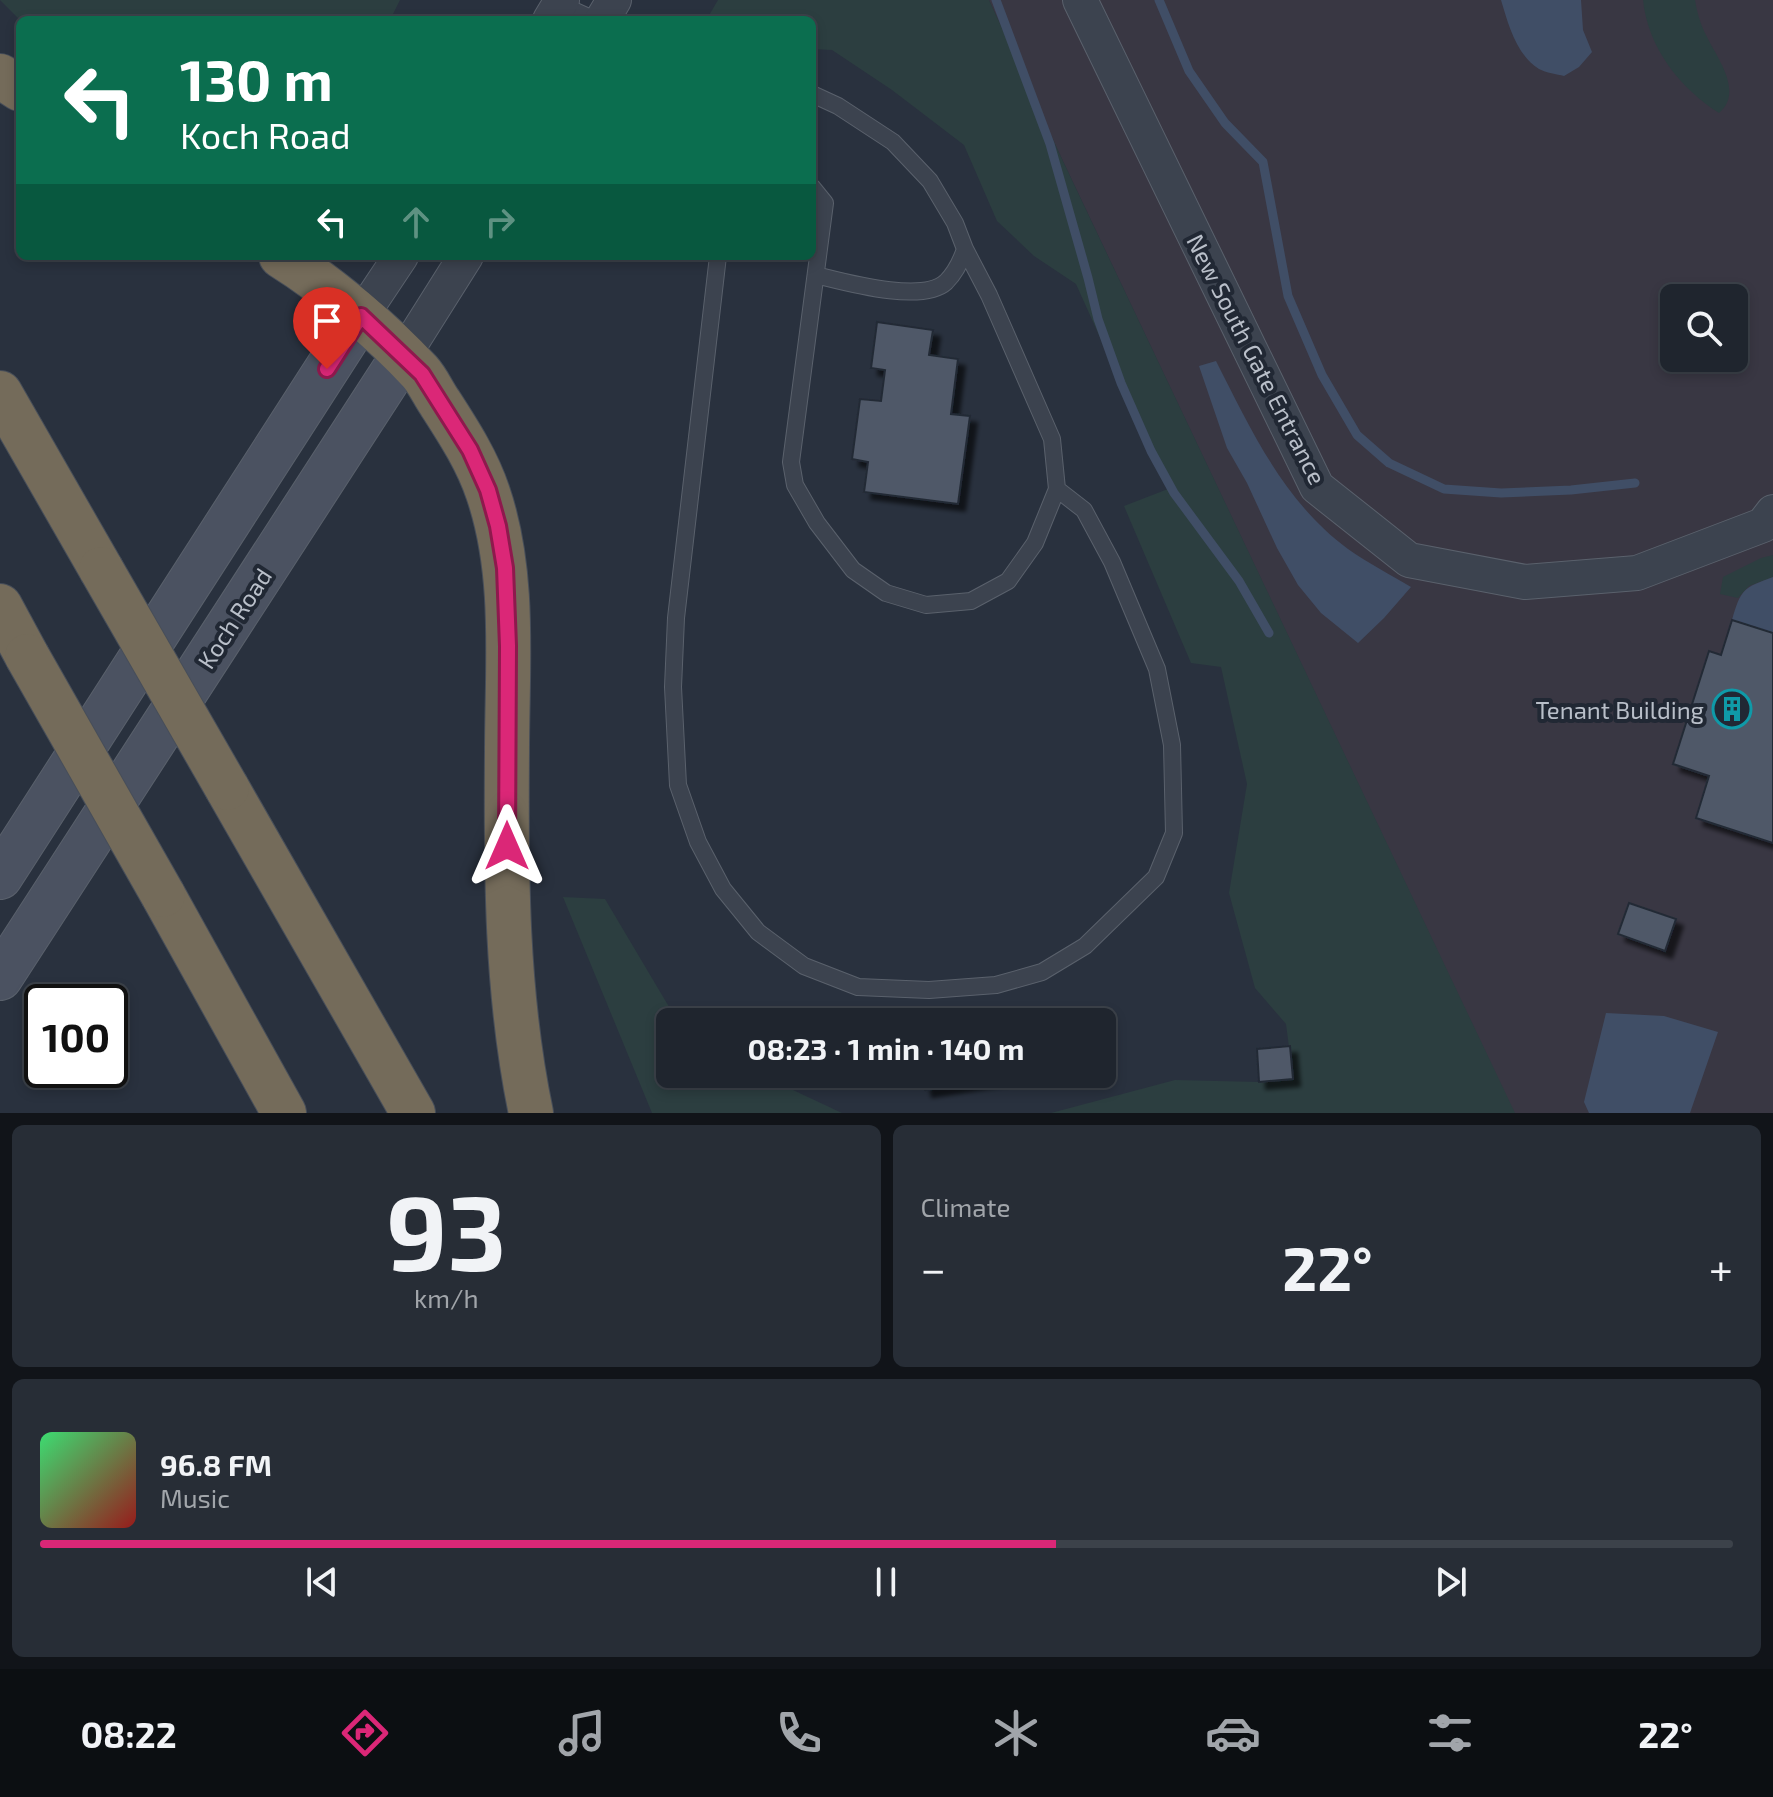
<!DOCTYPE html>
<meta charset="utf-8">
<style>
:root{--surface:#1f252e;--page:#272d36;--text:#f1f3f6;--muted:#a1a5aa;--line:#3c424a;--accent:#db2777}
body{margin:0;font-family:"Exo 2",sans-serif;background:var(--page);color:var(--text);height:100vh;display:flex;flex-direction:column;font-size:30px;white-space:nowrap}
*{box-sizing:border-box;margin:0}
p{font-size:26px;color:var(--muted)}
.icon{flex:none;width:44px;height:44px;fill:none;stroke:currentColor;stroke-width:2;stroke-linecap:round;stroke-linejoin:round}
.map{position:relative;height:1113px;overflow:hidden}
.sheet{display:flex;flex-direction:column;gap:12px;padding:12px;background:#111419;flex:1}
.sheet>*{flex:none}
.guide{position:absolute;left:16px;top:16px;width:800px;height:244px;border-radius:12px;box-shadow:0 4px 12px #0003,0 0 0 2px var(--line);background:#0b6e4f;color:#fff;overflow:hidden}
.buttons{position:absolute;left:1660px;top:284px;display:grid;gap:16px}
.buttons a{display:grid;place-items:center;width:88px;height:88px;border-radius:12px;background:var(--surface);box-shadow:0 4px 12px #0003,0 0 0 2px var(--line);font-size:40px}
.speed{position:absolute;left:24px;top:984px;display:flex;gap:16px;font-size:40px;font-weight:700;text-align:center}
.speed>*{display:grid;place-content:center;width:104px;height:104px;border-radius:50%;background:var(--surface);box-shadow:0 4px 12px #0003,0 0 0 2px var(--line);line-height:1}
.speed .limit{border:4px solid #111;border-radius:12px;background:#fff;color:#111}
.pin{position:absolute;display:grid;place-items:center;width:68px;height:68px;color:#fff;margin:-82px -34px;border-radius:50% 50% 50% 0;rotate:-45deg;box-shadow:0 0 8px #0007}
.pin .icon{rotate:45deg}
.me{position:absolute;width:88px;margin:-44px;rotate:0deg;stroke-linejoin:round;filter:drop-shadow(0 0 6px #0008)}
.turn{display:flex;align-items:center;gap:28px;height:168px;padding:0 32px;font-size:36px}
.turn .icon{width:104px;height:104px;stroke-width:2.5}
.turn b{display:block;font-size:56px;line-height:68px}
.lanes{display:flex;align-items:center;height:76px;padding:0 32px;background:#0003;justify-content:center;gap:40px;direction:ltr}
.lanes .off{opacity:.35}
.big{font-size:60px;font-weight:700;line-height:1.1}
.sheet .widget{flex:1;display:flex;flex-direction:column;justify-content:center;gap:12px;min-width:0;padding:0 28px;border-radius:12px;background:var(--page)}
.sheet .dial{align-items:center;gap:0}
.dial b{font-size:104px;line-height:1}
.song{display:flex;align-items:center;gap:24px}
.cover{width:96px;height:96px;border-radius:12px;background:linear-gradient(135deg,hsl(140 70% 55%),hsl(0 70% 35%))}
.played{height:8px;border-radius:4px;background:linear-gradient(90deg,var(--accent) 60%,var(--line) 60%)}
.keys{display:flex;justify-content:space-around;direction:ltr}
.heat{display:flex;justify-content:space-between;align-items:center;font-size:44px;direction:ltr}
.sheet .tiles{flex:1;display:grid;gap:12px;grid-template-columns:1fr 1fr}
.widget:last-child{grid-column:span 2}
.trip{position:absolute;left:656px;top:1008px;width:460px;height:80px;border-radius:12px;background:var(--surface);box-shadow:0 4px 12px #0003,0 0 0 2px var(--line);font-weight:700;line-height:80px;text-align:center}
.tab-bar{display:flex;height:128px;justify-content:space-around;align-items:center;background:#0c0f12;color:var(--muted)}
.tab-bar .icon{width:56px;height:56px}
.tab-bar .selected{color:var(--accent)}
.tab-bar b{font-size:36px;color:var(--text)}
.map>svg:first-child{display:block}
.medical{fill:#393743;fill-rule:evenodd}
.green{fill:#2c3e40}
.water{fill:#404e66}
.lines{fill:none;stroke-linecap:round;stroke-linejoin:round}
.stream{stroke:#404e66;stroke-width:9}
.building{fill:#4f5867;stroke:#232a36;stroke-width:2;filter:url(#shadow)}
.lane-casing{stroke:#5a616c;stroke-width:18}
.street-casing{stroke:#5a616c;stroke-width:36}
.secondary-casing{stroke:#5a616c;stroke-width:46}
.highway-casing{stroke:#474e59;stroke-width:46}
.lane{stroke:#3c434f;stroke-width:16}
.street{stroke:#3c434f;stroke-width:34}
.secondary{stroke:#4b5261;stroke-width:44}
.highway{stroke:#746b5a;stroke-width:44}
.highway-bridge-casing{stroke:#474e59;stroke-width:46;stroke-linecap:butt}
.highway-bridge{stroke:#746b5a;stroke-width:44}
.route-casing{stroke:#8e194d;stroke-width:20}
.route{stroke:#db2777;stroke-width:14}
.labels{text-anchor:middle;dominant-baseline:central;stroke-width:8;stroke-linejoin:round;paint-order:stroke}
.street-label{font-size:24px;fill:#b9bfc9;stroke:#212834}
.poi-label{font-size:24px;fill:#b9bfc9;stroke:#212834;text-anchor:end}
</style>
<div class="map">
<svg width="1773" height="1113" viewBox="0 0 1773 1113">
<defs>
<filter id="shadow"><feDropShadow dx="7" dy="7" stdDeviation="2" flood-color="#0009"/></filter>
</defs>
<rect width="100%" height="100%" fill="#29313e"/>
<path class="medical" d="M 989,0 L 1773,0 L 1773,1113 L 1390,1113 L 1491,1064 L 1061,157 ZM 1674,298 L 1734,298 L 1734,358 L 1674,358 Z"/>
<path class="green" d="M 0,0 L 400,0 L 390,20 L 20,20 Z
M 718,0 L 989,0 L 1061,157 L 1515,1113 L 1051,1113 L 1175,1080 L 1259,1082 L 1293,1078 L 1286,1024 L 1255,988 L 1229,893 L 1247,784 L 1221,667 L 1191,663 L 1124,506 L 1168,489 L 1076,284 L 1034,256 L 997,221 L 964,145 L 892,90 L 832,50 L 812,49 L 812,20 L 714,20 L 708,17 Z
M 1643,0 L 1695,0 C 1697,13 1701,26 1707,37 C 1717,58 1744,92 1719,113 C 1680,88 1648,48 1643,0 Z
M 1773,555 L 1773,577 L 1749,586 L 1738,598 L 1720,594 L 1723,577 L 1761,558 Z
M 563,897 L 605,899 L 678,1022 L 670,1022 L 670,1074 L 759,1074 L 842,1113 L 652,1113 Z"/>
<path class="water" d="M 1501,0 L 1581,0 L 1583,30 L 1592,52 L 1579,67 L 1564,76 C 1557,74 1546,73 1539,69 C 1516,55 1508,23 1501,0 Z
M 1216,361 C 1251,430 1284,502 1348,549 C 1368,563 1391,575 1411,587 L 1384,618 L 1358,643 L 1321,613 L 1298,585 L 1277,548 L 1247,483 L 1227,448 L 1199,366 Z
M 1773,577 L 1773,633 L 1732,620 C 1741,589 1743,588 1773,577 Z
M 1606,1013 L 1664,1016 L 1718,1032 L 1690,1113 L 1589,1113 L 1584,1102 Z"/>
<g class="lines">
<path class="stream" d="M 996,0 L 1050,144 L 1088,278 L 1098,319 L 1121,383 L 1151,451 L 1174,493 L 1239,581 L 1269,633
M 1159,0 L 1189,71 L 1225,123 L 1263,162 L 1288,296 L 1322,375 L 1357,435 L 1389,463 L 1444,489 L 1501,493 L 1571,490 L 1635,483"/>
</g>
<path class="building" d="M 877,322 L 933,330 L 929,355 L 958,359 L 951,414 L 970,416 L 958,504 L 864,492 L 868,462 L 852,459 L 860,399 L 881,401 L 885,370 L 871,368 Z
M 1732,620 L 1773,633 L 1773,843 L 1696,818 L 1709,776 L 1673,764 L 1709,651 L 1721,655 Z
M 1629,903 L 1676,919 L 1665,951 L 1618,934 Z
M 1054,1014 L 1055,1022 L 998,1022 Z
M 1290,1046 L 1293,1079 L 1259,1082 L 1257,1049 Z
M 922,1074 L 1027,1074 L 925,1090 Z"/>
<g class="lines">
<g class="lane-casing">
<path id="lane" d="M 560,4 L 595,20
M 812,94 L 838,106 L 893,142 L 930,181 L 955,223 L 965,249 L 989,295 L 1052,439 L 1057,489 L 1035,543 L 1008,581 L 971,601 L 926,605 L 886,593 L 853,570 L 817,523 L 795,485 L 791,462 L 825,203 L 812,187
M 718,256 L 676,618 L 673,687 L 678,785 L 698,842 L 723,889 L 758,932 L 804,966 L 858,987 L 929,990 L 996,985 L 1042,972 L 1085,946 L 1156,877 L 1174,833 L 1172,745 L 1157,669 L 1112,562 L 1084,510 L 1057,489
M 816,275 C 845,282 922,304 946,282 C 955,273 961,261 965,249"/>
</g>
<g class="street-casing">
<path id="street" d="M 1080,0 L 1317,487 L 1409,560 L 1525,582 L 1637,573 L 1763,525 L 1773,512
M 550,20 L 562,0
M 602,20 L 614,0
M 361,316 L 401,256
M 403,356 L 466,256"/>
</g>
<g class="secondary-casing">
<path id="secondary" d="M 0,877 L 361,316
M 0,978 L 403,356"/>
</g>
<g class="highway-casing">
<path id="highway" d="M 0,76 L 20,89
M 281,256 C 329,286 382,331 420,372 C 428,381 433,393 440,403 C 458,431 477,460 488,493 C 516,575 507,666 507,751 C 506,872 506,994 531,1113
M 0,393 L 101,569
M 0,606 L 27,656
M 227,788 L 413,1113
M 163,895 L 284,1113"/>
</g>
<use href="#lane" class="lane"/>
<use href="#street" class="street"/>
<use href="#secondary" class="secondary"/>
<use href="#highway" class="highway"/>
<g class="highway-bridge-casing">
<path id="highway-bridge" d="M 101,569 L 227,788
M 27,656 L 163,895"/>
</g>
<use href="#highway-bridge" class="highway-bridge"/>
</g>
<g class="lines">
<g class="route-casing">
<path id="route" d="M 327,369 L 361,316 L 422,374 L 470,450 L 488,490 L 498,526 L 505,568 L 508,646 L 507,846"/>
</g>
<use href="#route" class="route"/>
</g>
<defs>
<g id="building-ring" transform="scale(2)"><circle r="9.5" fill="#212834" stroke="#0f9aa8" stroke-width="1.5"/><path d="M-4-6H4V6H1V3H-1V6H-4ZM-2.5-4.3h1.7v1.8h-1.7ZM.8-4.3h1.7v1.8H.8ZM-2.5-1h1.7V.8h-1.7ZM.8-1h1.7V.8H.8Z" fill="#0f9aa8"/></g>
</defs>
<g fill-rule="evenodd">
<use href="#building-ring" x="1732" y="709"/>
</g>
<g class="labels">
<g class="street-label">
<text transform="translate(1257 359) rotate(63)">New South Gate Entrance</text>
<text transform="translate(234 618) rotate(-57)">Koch Road</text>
</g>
<g class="poi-label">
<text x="1704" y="709">Tenant Building</text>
</g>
</g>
</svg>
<div class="buttons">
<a><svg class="icon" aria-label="search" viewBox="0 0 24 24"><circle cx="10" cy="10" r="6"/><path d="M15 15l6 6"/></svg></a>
</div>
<div class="speed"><div class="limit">100</div></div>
<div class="pin" style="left:327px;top:369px;background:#d93025"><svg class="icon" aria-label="arrive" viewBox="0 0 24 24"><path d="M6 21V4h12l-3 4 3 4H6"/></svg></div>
<svg class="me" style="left:507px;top:846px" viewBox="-20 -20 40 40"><path d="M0-17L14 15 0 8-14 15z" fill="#db2777" stroke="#fff" stroke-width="4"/></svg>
<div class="trip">08:23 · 1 min · 140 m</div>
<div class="guide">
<div class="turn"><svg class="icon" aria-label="left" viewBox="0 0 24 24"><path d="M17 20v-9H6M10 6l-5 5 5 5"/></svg><div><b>130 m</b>Koch Road</div></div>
<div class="lanes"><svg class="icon" aria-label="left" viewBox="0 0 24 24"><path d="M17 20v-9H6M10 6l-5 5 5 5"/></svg><svg class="icon off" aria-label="ahead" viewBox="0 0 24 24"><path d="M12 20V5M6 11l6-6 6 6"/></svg><svg class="icon off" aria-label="right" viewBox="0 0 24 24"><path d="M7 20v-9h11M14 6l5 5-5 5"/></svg></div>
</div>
</div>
<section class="sheet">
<div class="tiles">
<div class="widget dial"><b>93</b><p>km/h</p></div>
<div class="widget"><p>Climate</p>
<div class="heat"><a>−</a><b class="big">22°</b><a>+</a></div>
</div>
<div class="widget">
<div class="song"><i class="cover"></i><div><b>96.8 FM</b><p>Music</p></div></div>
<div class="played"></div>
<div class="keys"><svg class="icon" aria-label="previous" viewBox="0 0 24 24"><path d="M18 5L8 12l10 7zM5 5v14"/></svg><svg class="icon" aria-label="pause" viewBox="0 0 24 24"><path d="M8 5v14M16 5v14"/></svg><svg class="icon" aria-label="next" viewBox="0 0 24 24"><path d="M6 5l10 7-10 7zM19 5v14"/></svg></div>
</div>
</div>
</section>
<nav class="tab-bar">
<b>08:22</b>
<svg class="icon selected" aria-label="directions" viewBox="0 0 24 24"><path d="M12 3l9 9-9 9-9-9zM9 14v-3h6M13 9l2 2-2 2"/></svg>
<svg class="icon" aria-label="music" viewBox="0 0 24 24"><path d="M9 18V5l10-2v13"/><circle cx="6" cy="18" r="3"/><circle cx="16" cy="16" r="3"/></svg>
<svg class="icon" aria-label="phone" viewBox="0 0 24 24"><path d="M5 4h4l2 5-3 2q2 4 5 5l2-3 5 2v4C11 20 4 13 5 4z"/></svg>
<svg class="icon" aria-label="climate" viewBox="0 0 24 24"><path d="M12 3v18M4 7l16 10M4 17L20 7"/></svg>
<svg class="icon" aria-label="car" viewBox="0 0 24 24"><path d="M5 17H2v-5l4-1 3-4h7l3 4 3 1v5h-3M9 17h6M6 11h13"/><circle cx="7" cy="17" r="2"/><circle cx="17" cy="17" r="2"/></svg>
<svg class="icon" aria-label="filters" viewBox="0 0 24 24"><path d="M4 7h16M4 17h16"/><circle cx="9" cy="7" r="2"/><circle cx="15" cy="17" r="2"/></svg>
<b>22°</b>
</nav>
